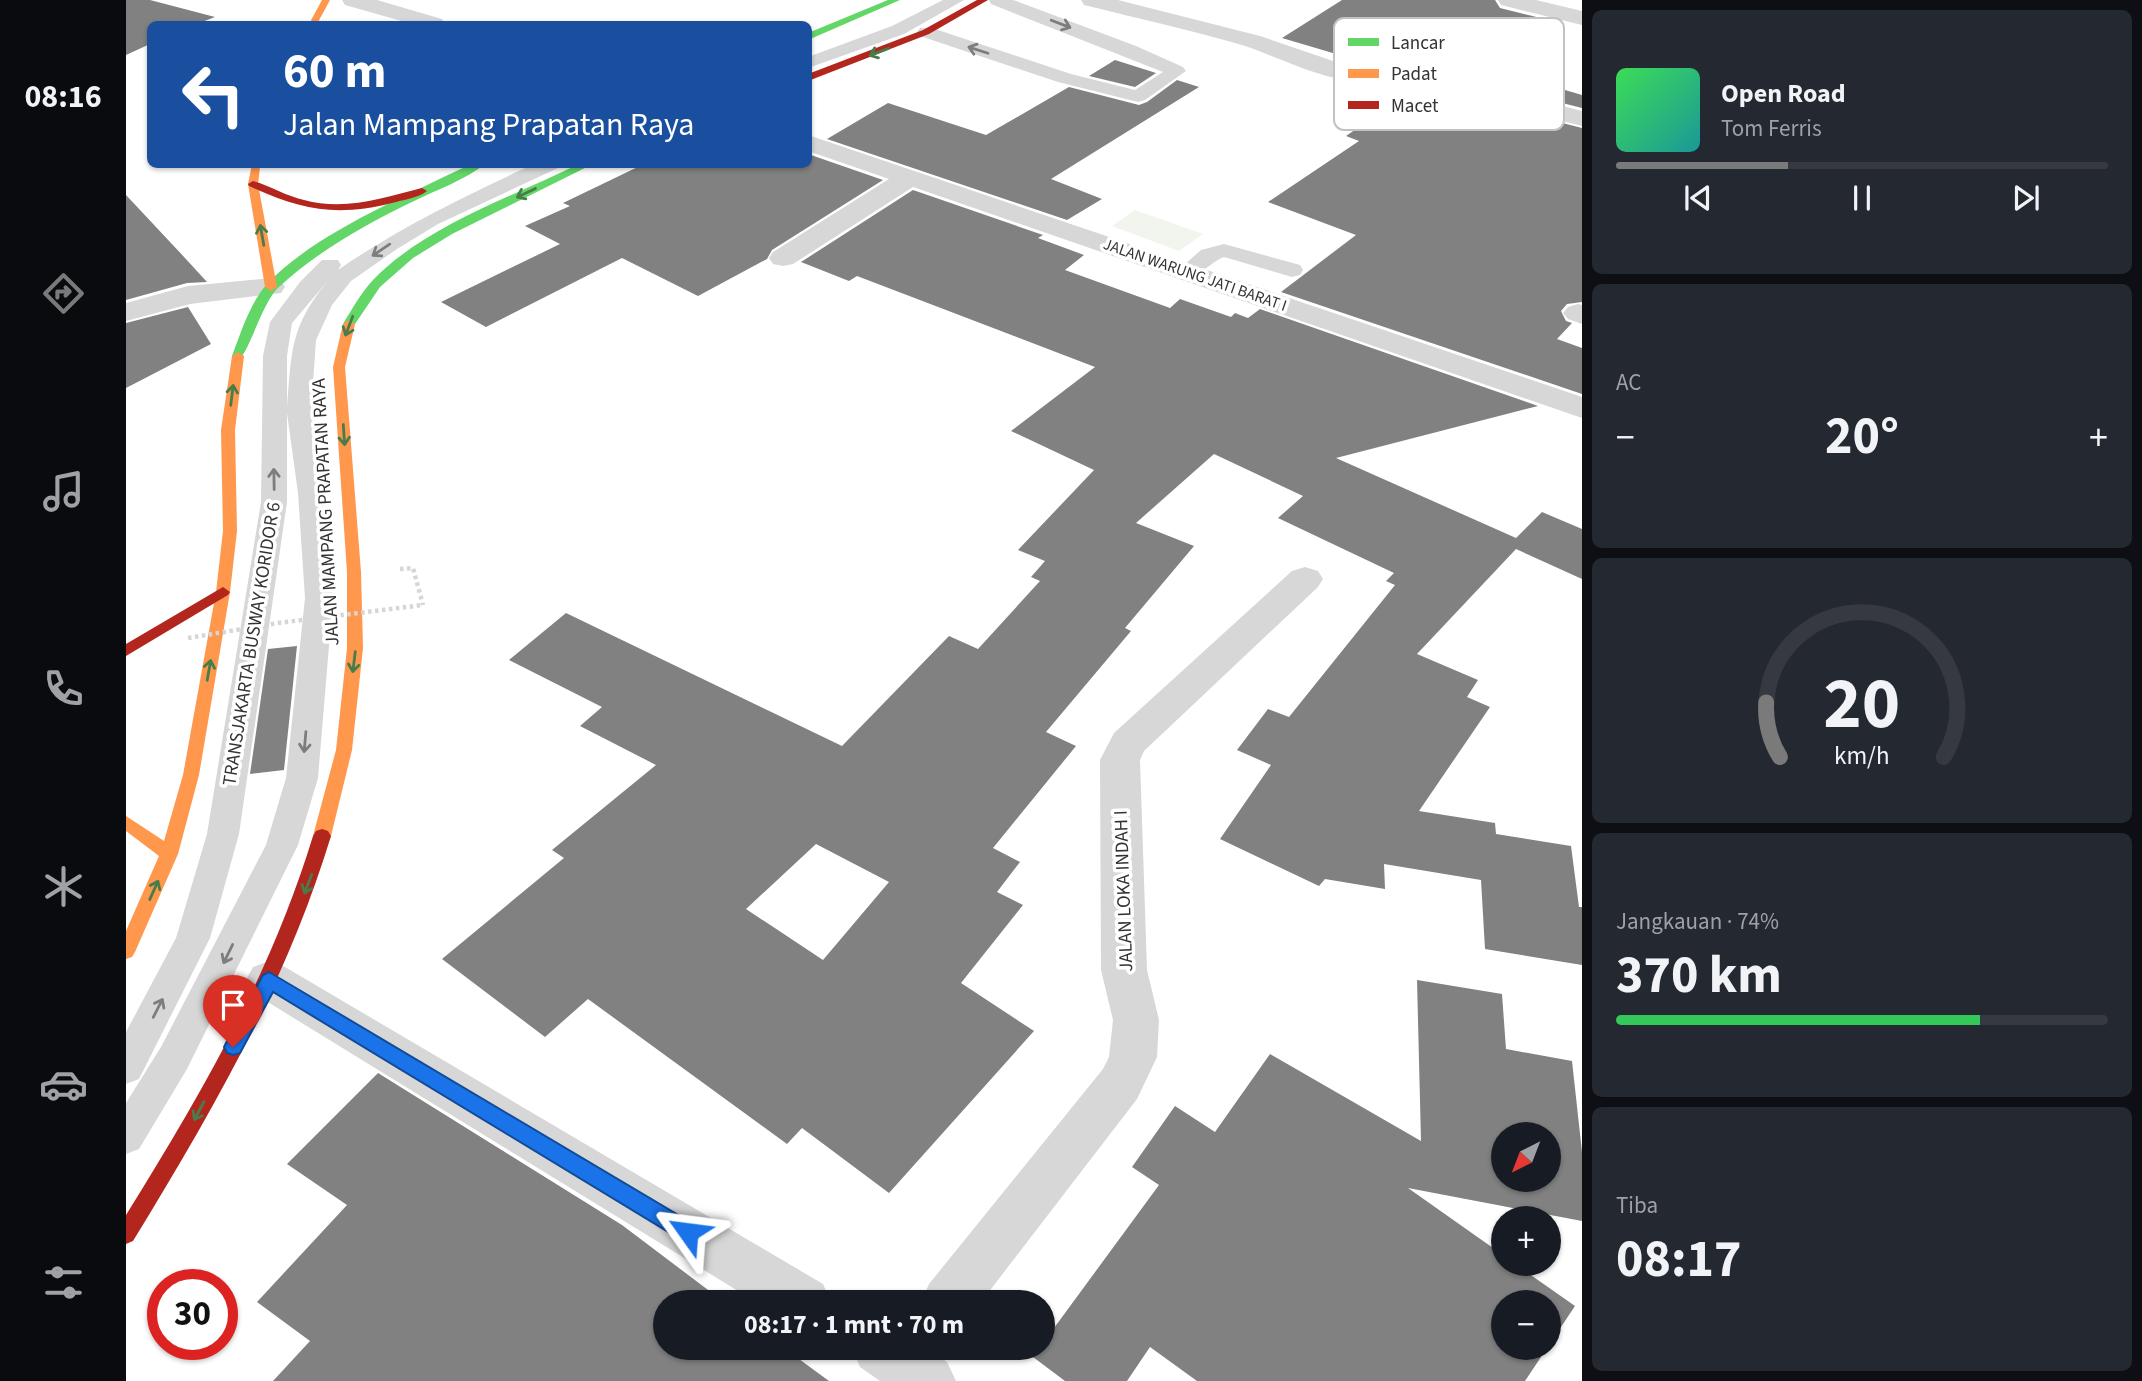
<!DOCTYPE html>
<html lang="id">
<meta charset="utf-8">
<style>
:root{--surface:#171b24;--page:#242831;--text:#f1f3f6;--muted:#9ea1a6;--line:#363941;--accent:#7a7a7a}
body{margin:0;font-family:"Source Sans 3",sans-serif;background:var(--page);color:var(--text);height:100vh;display:flex;flex-direction:column;font-size:26px;white-space:nowrap}
*{box-sizing:border-box;margin:0}
p{font-size:23px;color:var(--muted)}
.icon{flex:none;width:38px;height:38px;fill:none;stroke:currentColor;stroke-width:2;stroke-linecap:round;stroke-linejoin:round}
.map{position:relative;flex:1;overflow:hidden}
.details{display:flex;flex-direction:column;gap:10px;padding:10px;background:#0d0f14;width:560px}
.details>*{flex:none}
.hud{position:absolute;left:21px;top:21px;width:665px;height:147px;border-radius:10px;box-shadow:0 2px 5px #0004;background:#1a4fa0;color:#fff;overflow:hidden}
.needle{width:46px;rotate:222deg}
.buttons{position:absolute;left:1365px;top:1122px;display:grid;gap:14px}
.buttons a{display:grid;place-items:center;width:70px;height:70px;border-radius:50%;background:var(--surface);box-shadow:0 2px 5px #0004;font-size:35px}
.speed{position:absolute;left:21px;top:1269px;display:flex;gap:14px;font-size:35px;font-weight:700;text-align:center}
.speed>*{display:grid;place-content:center;width:91px;height:91px;border-radius:50%;background:var(--surface);box-shadow:0 2px 5px #0004;line-height:1}
.speed .limit{border:10px solid #d22;background:#fff;color:#111}
.pin{position:absolute;display:grid;place-items:center;width:60px;height:60px;color:#fff;margin:-72px -30px;border-radius:50% 50% 50% 0;rotate:-45deg;box-shadow:0 0 7px #0007}
.pin .icon{rotate:45deg}
.me{position:absolute;width:77px;margin:-38px;rotate:301deg;stroke-linejoin:round;filter:drop-shadow(0 0 5px #0008)}
.turn{display:flex;align-items:center;gap:24px;height:147px;padding:0 21px;font-size:32px}
.turn .icon{width:91px;height:91px;stroke-width:2.5}
.turn b{display:block;font-size:49px;line-height:60px}
.big{font-size:52px;font-weight:700;line-height:1.1}
.details .tile{flex:1;display:flex;flex-direction:column;justify-content:center;gap:10px;min-width:0;padding:0 24px;border-radius:10px;background:var(--page)}
.details .dial{align-items:center;gap:0}
.dial svg{height:182px;overflow:visible;fill:none;stroke:var(--line);stroke-width:7;stroke-linecap:round;text-anchor:middle}
.dial text{fill:var(--text);stroke:none}
.song{display:flex;align-items:center;gap:21px}
.cover{width:84px;height:84px;border-radius:10px;background:linear-gradient(135deg,hsl(130 70% 55%),hsl(180 70% 35%))}
.played{height:7px;border-radius:4px;background:linear-gradient(90deg,var(--accent) 35%,var(--line) 35%)}
.keys{display:flex;justify-content:space-around;direction:ltr}
.heat{display:flex;justify-content:space-between;align-items:center;font-size:38px;direction:ltr}
.charge{height:10px;border-radius:5px;background:linear-gradient(90deg,#34c759 74%,var(--line) 0)}
.trip{position:absolute;left:527px;top:1290px;width:402px;height:70px;border-radius:35px;background:var(--surface);box-shadow:0 2px 5px #0004;font-weight:700;line-height:70px;text-align:center}
main{display:flex;flex:1;min-height:0}
.menu{display:flex;flex-direction:column;width:126px;justify-content:space-around;align-items:center;background:#090b0e;color:var(--muted)}
.menu .icon{width:49px;height:49px}
.menu .on{color:var(--accent)}
.menu b{font-size:32px;color:var(--text)}
.map>svg:first-child{display:block}
.green{fill:#f1f5ed}
.building{fill:#818181;fill-rule:evenodd}
.lines{fill:none;stroke-linecap:round;stroke-linejoin:round}
.path{stroke:#d6d6d6;stroke-width:4.5;stroke-dasharray:3.5 3.5;stroke-linecap:butt}
.lane{fill:#d7d7d7;fill-rule:evenodd}
.street{fill:#d7d7d7;fill-rule:evenodd}
.fast{fill:#63d668;fill-rule:evenodd}
.slow{fill:#ff974d;fill-rule:evenodd}
.jam{fill:#b3261e;fill-rule:evenodd}
.path-bridge{stroke:#d6d6d6;stroke-width:4.5;stroke-dasharray:3.5 3.5;stroke-linecap:butt}
.oneway{stroke:#7d7d7d}
.oneway2{stroke:#497c4b}
.route{fill:#1a73e8;stroke:#114b97;stroke-width:2}
.labels{text-anchor:middle;dominant-baseline:central;stroke-width:7;stroke-linejoin:round;paint-order:stroke}
.far-street-label{font-size:16px;fill:#333;stroke:#fff}
.street-label{font-size:19px;fill:#333;stroke:#fff}
.key{fill:#fff;stroke:#c2c2c2;stroke-width:2}
.key-label{font-size:19px;fill:#333}
</style>
<main>
<nav class="menu">
<b>08:16</b>
<svg class="icon on" aria-label="directions" viewBox="0 0 24 24"><path d="M12 3l9 9-9 9-9-9zM9 14v-3h6M13 9l2 2-2 2"/></svg>
<svg class="icon" aria-label="music" viewBox="0 0 24 24"><path d="M9 18V5l10-2v13"/><circle cx="6" cy="18" r="3"/><circle cx="16" cy="16" r="3"/></svg>
<svg class="icon" aria-label="phone" viewBox="0 0 24 24"><path d="M5 4h4l2 5-3 2q2 4 5 5l2-3 5 2v4C11 20 4 13 5 4z"/></svg>
<svg class="icon" aria-label="climate" viewBox="0 0 24 24"><path d="M12 3v18M4 7l16 10M4 17L20 7"/></svg>
<svg class="icon" aria-label="car" viewBox="0 0 24 24"><path d="M5 17H2v-5l4-1 3-4h7l3 4 3 1v5h-3M9 17h6M6 11h13"/><circle cx="7" cy="17" r="2"/><circle cx="17" cy="17" r="2"/></svg>
<svg class="icon" aria-label="filters" viewBox="0 0 24 24"><path d="M4 7h16M4 17h16"/><circle cx="9" cy="7" r="2"/><circle cx="15" cy="17" r="2"/></svg>
</nav>
<div class="map">
<svg width="1456" height="1381" viewBox="0 0 1456 1381">
<rect width="100%" height="100%" fill="#fff"/>
<path class="green" d="M 1009,210 L 1077,234 L 1053,251 L 986,226 Z"/>
<path class="building" d="M 0,0 L 24,0 L 89,17 L 71,24 L 24,24 L 24,44 L 0,55 Z
M 1216,0 L 1369,0 L 1374,8 L 1427,21 L 1404,36 L 1427,43 L 1416,50 L 1426,53 L 1408,66 L 1436,74 L 1422,85 L 1456,95 L 1456,108 L 1303,69 L 1293,71 L 1288,77 L 1156,38 Z
M 989,60 L 1030,73 L 1009,87 L 963,76 Z
M 1051,80 L 1073,87 L 925,179 L 976,199 L 941,220 L 701,139 L 762,103 L 860,135 L 943,87 L 1013,105 L 1021,102 Z
M 1292,86 L 1456,128 L 1456,302 L 1441,304 L 1435,311 L 1440,321 L 1446,323 L 1431,339 L 1456,348 L 1456,394 L 1155,292 L 1230,235 L 1142,202 L 1233,141 L 1220,136 Z
M 682,154 L 757,180 L 646,250 L 641,259 L 572,296 L 496,258 L 360,327 L 315,302 L 434,244 L 399,226 L 444,206 L 437,203 L 518,164 L 682,164 Z
M 787,190 L 917,235 L 912,238 L 958,255 L 939,270 L 1044,308 L 1054,299 L 1105,317 L 1109,313 L 1122,318 L 1134,309 L 1412,406 L 1210,458 L 1390,538 L 1416,512 L 1456,529 L 1456,579 L 1390,549 L 1291,654 L 1352,680 L 1341,697 L 1364,707 L 1293,811 L 1369,823 L 1370,834 L 1445,846 L 1453,907 L 1456,907 L 1456,965 L 1359,949 L 1355,880 L 1258,864 L 1259,889 L 1199,879 L 1193,886 L 1094,839 L 1145,765 L 1111,750 L 1142,709 L 1163,717 L 1269,585 L 1260,581 L 1268,573 L 1152,518 L 1177,496 L 1088,454 L 1010,523 L 1068,546 L 999,628 L 1005,631 L 920,732 L 950,746 L 867,848 L 894,862 L 871,892 L 897,905 L 835,983 L 908,1031 L 763,1193 L 676,1128 L 661,1144 L 462,999 L 419,1037 L 316,959 L 438,858 L 426,850 L 530,765 L 454,726 L 476,707 L 383,660 L 440,613 L 716,746 L 823,636 L 852,649 L 914,581 L 905,577 L 919,561 L 892,550 L 968,470 L 885,431 L 969,367 L 731,276 L 723,281 L 675,262 ZM 690,844 L 763,882 L 697,960 L 620,909 Z
M 0,195 L 59,258 L 81,282 L 61,283 L 0,300 Z
M 62,307 L 85,344 L 0,388 L 0,323 Z
M 171,646 L 158,770 L 124,774 L 142,649 Z
M 1291,980 L 1376,994 L 1380,1049 L 1446,1061 L 1456,1152 L 1456,1221 L 1282,1188 L 1377,1255 L 1377,1264 L 1389,1264 L 1449,1306 L 1423,1345 L 1423,1302 L 1377,1302 L 1377,1348 L 1421,1348 L 1399,1381 L 1071,1381 L 1024,1347 L 1001,1381 L 939,1381 L 907,1357 L 913,1348 L 917,1348 L 917,1343 L 1033,1185 L 1006,1167 L 1049,1106 L 1089,1132 L 1144,1054 L 1295,1141 ZM 1377,1134 L 1423,1134 L 1423,1180 L 1377,1180 Z
M 252,1073 L 496,1225 L 598,1302 L 539,1302 L 539,1348 L 658,1348 L 703,1381 L 147,1381 L 184,1341 L 131,1302 L 221,1205 L 161,1164 Z"/>
<g class="lines">
<path class="path" d="M 274,569 L 287,568 L 297,605"/>
<path class="lane" d="M 817,0 L 838,0 L 778,34 L 682,68 L 682,57 L 766,26 Z
M 863,0 L 887,0 L 1010,46 L 1057,67 L 1060,71 L 1019,100 L 1012,102 L 932,82 L 794,36 L 791,32 L 794,28 L 806,28 L 945,74 L 1009,90 L 1037,72 L 865,4 Z
M 408,164 L 435,164 L 432,168 L 312,224 L 271,249 L 225,281 L 206,305 L 190,340 L 185,412 L 198,493 L 207,598 L 192,778 L 172,845 L 61,1069 L 13,1149 L 0,1154 L 0,1103 L 35,1047 L 140,845 L 160,778 L 179,598 L 172,493 L 161,413 L 161,502 L 113,834 L 84,938 L 13,1079 L 0,1084 L 0,1032 L 50,938 L 81,834 L 135,502 L 137,356 L 144,322 L 174,282 L 196,260 L 212,260 L 215,265 L 212,270 C 274,227 339,196 408,164 ZM 205,277 C 164,326 166,348 161,409 L 161,356 L 166,323 Z
M 1098,244 L 1174,265 L 1177,270 L 1174,275 L 1166,277 L 1098,257 C 1082,263 1072,281 1053,277 L 1050,272 L 1075,250 Z"/>
<path class="street" d="M 216,0 L 251,0 L 316,19 L 319,24 L 286,24 L 219,5 Z
M 955,0 L 992,0 L 1134,36 L 1213,63 L 1245,69 L 1249,74 L 1245,79 C 1208,88 1152,56 1116,45 C 1064,30 1011,18 958,5 Z
M 1372,0 L 1410,0 L 1456,11 L 1456,25 L 1375,5 Z
M 1302,72 L 1456,111 L 1456,126 L 1294,84 L 1290,79 L 1294,74 Z
M 682,135 L 1456,397 L 1456,418 L 787,187 L 667,264 L 657,266 L 647,264 L 643,258 L 647,252 L 763,179 L 682,151 Z
M 145,278 L 155,281 L 159,287 L 155,293 L 64,304 L 0,321 L 0,303 L 62,286 Z
M 1452,304 L 1456,305 L 1456,324 L 1442,319 L 1437,313 L 1442,307 Z
M 1179,567 L 1192,571 L 1197,579 L 1192,587 L 1018,751 L 1014,760 L 1021,970 L 1033,1020 L 1031,1057 L 1011,1099 L 855,1302 L 795,1302 L 803,1284 L 977,1069 L 983,1057 L 987,1020 L 975,970 L 974,760 L 988,733 L 1166,571 Z
M 143,961 L 159,967 L 697,1284 L 705,1302 L 630,1302 L 127,993 L 120,980 L 127,967 Z
M 726,1348 L 800,1348 L 821,1362 L 830,1381 L 754,1381 L 734,1367 Z"/>
<path class="fast" d="M 762,0 L 774,0 L 682,40 L 682,33 Z
M 345,164 L 359,164 C 339,180 310,190 288,201 C 240,224 192,251 153,287 C 137,300 122,356 112,360 L 108,359 L 106,356 C 115,332 124,303 141,284 C 189,233 282,195 345,164 Z
M 453,164 L 467,164 L 326,234 L 287,258 L 254,287 L 227,327 L 219,327 L 217,324 C 226,309 235,293 247,280 C 299,226 386,197 453,164 Z"/>
<path class="slow" d="M 196,0 L 204,0 L 191,24 L 183,24 Z
M 126,164 L 134,167 L 132,184 L 151,287 L 145,291 L 139,287 L 122,184 Z
M 223,320 L 229,324 L 219,367 L 235,572 L 237,648 L 226,750 L 205,836 L 202,841 L 190,841 L 187,836 L 210,750 L 221,648 L 221,572 L 207,367 L 217,324 Z
M 112,352 L 118,356 L 109,430 L 111,531 L 104,592 L 73,775 L 52,854 L 9,952 L 6,957 L 0,959 L 0,931 L 33,856 L 0,831 L 0,816 L 38,841 L 57,775 L 90,592 L 97,531 L 95,430 L 106,356 Z"/>
<path class="jam" d="M 851,0 L 862,0 L 803,34 L 682,81 L 682,74 L 797,30 Z
M 127,181 C 144,186 160,196 178,200 C 219,211 257,198 296,188 L 301,191 C 292,198 277,200 266,203 C 210,217 175,210 123,186 L 122,184 Z
M 97,587 L 104,592 L 102,595 L 0,656 L 0,644 Z
M 196,829 L 202,831 L 205,836 C 160,984 87,1110 7,1241 L 0,1244 L 0,1215 C 77,1091 144,976 187,836 L 190,831 Z"/>
<path class="path-bridge" d="M 62,638 L 152,623 L 297,605"/>
</g>
<defs><path id="oneway-shaft" d="M-6 0H5M1.5-3L5.5 0L1.5 3" fill="none" stroke-width="1.6" stroke-linecap="round" stroke-linejoin="round" transform="scale(1.75)"/></defs>
<g class="oneway">
<use href="#oneway-shaft" transform="translate(935 24) rotate(21)"/>
<use href="#oneway-shaft" transform="translate(852 50) rotate(-162)"/>
<use href="#oneway-shaft" transform="translate(255 250) rotate(146)"/>
<use href="#oneway-shaft" transform="translate(148 479) rotate(-91)"/>
<use href="#oneway-shaft" transform="translate(179 742) rotate(95)"/>
<use href="#oneway-shaft" transform="translate(102 954) rotate(116)"/>
<use href="#oneway-shaft" transform="translate(32 1008) rotate(-63)"/>
</g>
<g class="oneway2">
<use href="#oneway-shaft" transform="translate(753 52) rotate(159)"/>
<use href="#oneway-shaft" transform="translate(400 193) rotate(155)"/>
<use href="#oneway-shaft" transform="translate(136 235) rotate(-100)"/>
<use href="#oneway-shaft" transform="translate(223 326) rotate(111)"/>
<use href="#oneway-shaft" transform="translate(106 395) rotate(-83)"/>
<use href="#oneway-shaft" transform="translate(218 435) rotate(86)"/>
<use href="#oneway-shaft" transform="translate(228 662) rotate(97)"/>
<use href="#oneway-shaft" transform="translate(83 670) rotate(-80)"/>
<use href="#oneway-shaft" transform="translate(182 884) rotate(111)"/>
<use href="#oneway-shaft" transform="translate(28 890) rotate(-66)"/>
<use href="#oneway-shaft" transform="translate(73 1111) rotate(118)"/>
</g>
<path class="route" d="M 143,972 L 569,1225 L 572,1232 L 569,1239 L 562,1242 L 554,1239 L 147,992 L 114,1053 L 107,1055 L 101,1053 L 98,1047 L 101,1041 L 137,975 Z"/>
<g class="labels">
<g class="far-street-label">
<text transform="translate(1069 275) rotate(19)">JALAN WARUNG JATI BARAT I</text>
</g>
<g class="street-label">
<text transform="translate(200 512) rotate(-93)">JALAN MAMPANG PRAPATAN RAYA</text>
<text transform="translate(126 644) rotate(-81)">TRANSJAKARTA BUSWAY KORIDOR 6</text>
<text transform="translate(998 891) rotate(-92)">JALAN LOKA INDAH I</text>
</g>
</g>
<rect x="1208" y="18" width="230" height="112" rx="10" class="key"/>
<rect x="1222" y="38" width="31" height="8" fill="#63d668"/>
<rect x="1222" y="69" width="31" height="9" fill="#ff974d"/>
<rect x="1222" y="101" width="31" height="8" fill="#b3261e"/>
<g class="key-label">
<text x="1265" y="49">Lancar</text>
<text x="1265" y="80">Padat</text>
<text x="1265" y="112">Macet</text>
</g>
</svg>
<div class="buttons">
<a><svg class="needle" viewBox="-14 -14 28 28"><path d="M0-13l5 13h-10z" fill="#e53935"/><path d="M0 13l5-13h-10z" fill="#9ea1a6"/></svg></a>
<a>+</a>
<a>−</a>
</div>
<div class="speed"><div class="limit">30</div></div>
<div class="pin" style="left:107px;top:1047px;background:#d93025"><svg class="icon" aria-label="arrive" viewBox="0 0 24 24"><path d="M6 21V4h12l-3 4 3 4H6"/></svg></div>
<svg class="me" style="left:562px;top:1232px" viewBox="-20 -20 40 40"><path d="M0-17L14 15 0 8-14 15z" fill="#1a73e8" stroke="#fff" stroke-width="4"/></svg>
<div class="trip">08:17 · 1 mnt · 70 m</div>
<div class="hud">
<div class="turn"><svg class="icon" aria-label="left" viewBox="0 0 24 24"><path d="M17 20v-9H6M10 6l-5 5 5 5"/></svg><div><b>60 m</b>Jalan Mampang Prapatan Raya</div></div>
</div>
</div>
<section class="details">
<div class="tile">
<div class="song"><i class="cover"></i><div><b>Open Road</b><p>Tom Ferris</p></div></div>
<div class="played"></div>
<div class="keys"><svg class="icon" aria-label="previous" viewBox="0 0 24 24"><path d="M18 5L8 12l10 7zM5 5v14"/></svg><svg class="icon" aria-label="pause" viewBox="0 0 24 24"><path d="M8 5v14M16 5v14"/></svg><svg class="icon" aria-label="next" viewBox="0 0 24 24"><path d="M6 5l10 7-10 7zM19 5v14"/></svg></div>
</div>
<div class="tile"><p>AC</p>
<div class="heat"><a>−</a><b class="big">20°</b><a>+</a></div>
</div>
<div class="tile dial"><svg viewBox="0 0 100 80">
<path d="M14 69A42 42 0 1 1 86 69"/>
<path d="M14 69A42 42 0 0 1 8 45" stroke="#7a7a7a"/>
<text x="50" y="56" font-size="32" font-weight="700">20</text>
<text x="50" y="72" font-size="11">km/h</text>
</svg></div>
<div class="tile"><p>Jangkauan · 74%</p><b class="big">370 km</b><div class="charge"></div></div>
<div class="tile"><p>Tiba</p><b class="big">08:17</b></div>
</section>
</main>
